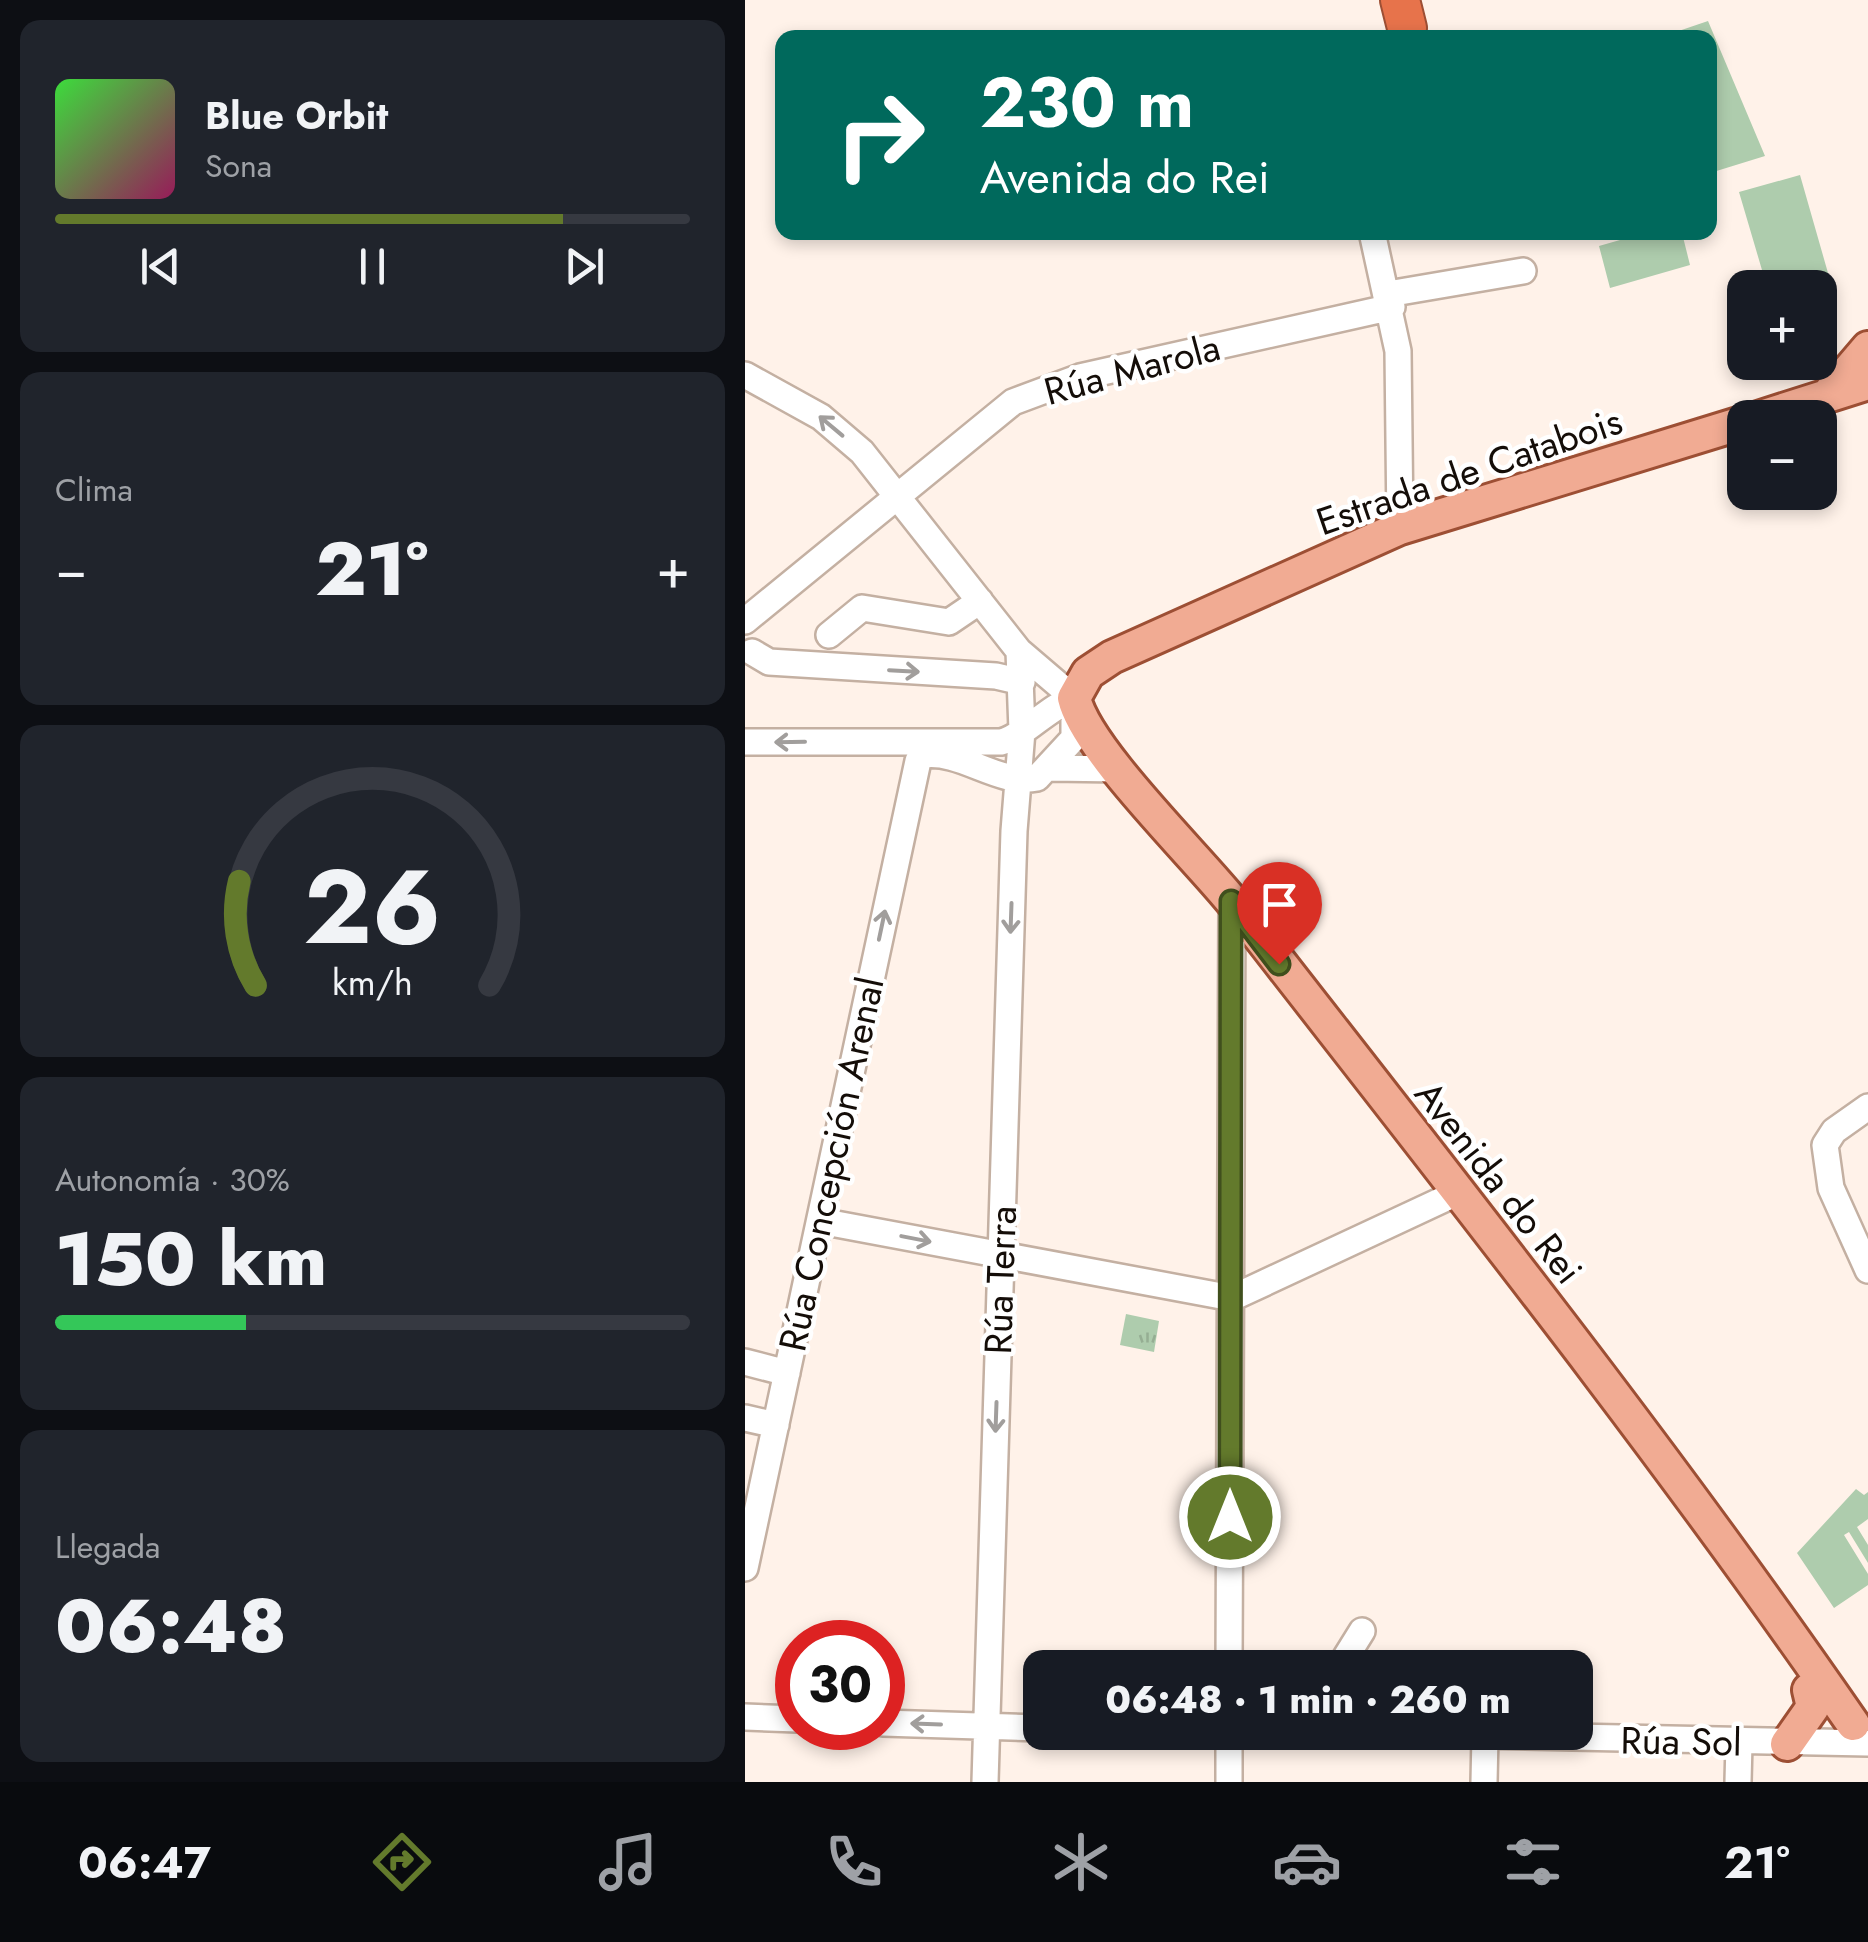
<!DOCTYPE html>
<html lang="es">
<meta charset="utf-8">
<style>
:root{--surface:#171b24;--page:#20242c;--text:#f1f3f6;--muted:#9ea1a6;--line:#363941;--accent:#637a2c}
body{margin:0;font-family:Jost,sans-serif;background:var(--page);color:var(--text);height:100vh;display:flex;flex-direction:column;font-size:38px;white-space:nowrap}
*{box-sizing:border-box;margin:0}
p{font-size:32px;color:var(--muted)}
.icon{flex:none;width:55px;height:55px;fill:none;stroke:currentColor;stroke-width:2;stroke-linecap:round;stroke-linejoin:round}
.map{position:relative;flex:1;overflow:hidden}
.panel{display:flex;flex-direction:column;gap:20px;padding:20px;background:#0d0f14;width:745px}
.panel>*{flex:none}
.guide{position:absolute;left:30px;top:30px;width:942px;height:210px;border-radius:20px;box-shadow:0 5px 15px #0003;background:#00695c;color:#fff;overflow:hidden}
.buttons{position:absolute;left:982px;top:270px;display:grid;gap:20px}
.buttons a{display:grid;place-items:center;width:110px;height:110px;border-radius:20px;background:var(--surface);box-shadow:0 5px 15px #0003;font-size:50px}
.speed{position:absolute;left:30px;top:1620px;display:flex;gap:20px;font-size:50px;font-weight:700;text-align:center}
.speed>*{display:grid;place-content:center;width:130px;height:130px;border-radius:50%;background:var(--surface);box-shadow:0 5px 15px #0003;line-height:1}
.speed .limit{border:15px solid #d22;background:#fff;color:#111}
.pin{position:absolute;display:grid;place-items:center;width:85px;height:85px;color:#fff;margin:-102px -42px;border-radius:50% 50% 50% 0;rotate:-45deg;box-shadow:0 0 10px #0007}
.pin .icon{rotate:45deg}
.me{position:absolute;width:110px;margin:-55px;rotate:0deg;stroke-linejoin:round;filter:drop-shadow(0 0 8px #0008)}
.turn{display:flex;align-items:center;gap:35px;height:210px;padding:0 40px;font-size:45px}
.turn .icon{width:130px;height:130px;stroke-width:2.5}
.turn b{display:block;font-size:70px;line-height:85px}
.big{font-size:75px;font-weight:800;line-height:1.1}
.panel .tile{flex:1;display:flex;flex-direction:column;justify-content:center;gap:15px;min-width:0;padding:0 35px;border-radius:20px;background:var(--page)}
.panel .dial{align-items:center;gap:0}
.dial svg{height:260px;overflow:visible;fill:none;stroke:var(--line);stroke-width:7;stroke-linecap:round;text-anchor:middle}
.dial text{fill:var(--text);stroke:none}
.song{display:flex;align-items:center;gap:30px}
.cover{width:120px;height:120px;border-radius:15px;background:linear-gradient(135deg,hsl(120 70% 55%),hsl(330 70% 35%))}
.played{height:10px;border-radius:5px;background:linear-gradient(90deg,var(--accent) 80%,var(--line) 80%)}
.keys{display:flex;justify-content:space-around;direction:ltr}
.heat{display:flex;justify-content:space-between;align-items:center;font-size:55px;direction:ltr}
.charge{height:15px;border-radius:8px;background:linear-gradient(90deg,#34c759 30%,var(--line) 0)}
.trip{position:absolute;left:278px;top:1650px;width:570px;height:100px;border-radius:20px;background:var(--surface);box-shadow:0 5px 15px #0003;font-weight:800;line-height:100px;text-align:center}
.tabs{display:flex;height:160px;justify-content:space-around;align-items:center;background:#090b0e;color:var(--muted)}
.tabs .icon{width:70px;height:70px}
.tabs .current{color:var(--accent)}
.tabs b{font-size:45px;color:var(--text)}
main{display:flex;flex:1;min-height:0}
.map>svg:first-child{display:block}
.green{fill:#aeccad}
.park{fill:url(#park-tufts)}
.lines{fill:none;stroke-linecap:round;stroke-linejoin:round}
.minor-casing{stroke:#c4b0a2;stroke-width:30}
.major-casing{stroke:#9d4f34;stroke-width:38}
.highway-casing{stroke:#9d4f34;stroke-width:42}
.minor{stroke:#fff;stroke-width:25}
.major{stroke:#f1ab93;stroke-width:32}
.highway{stroke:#e7734b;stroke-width:38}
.oneway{stroke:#a19e9c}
.route-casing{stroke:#404f1d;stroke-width:25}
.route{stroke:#637a2c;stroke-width:18}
.labels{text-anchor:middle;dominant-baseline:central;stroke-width:9;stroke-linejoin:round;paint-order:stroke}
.street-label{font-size:38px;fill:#140d08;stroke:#fff}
</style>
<main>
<section class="panel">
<div class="tile">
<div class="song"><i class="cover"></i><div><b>Blue Orbit</b><p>Sona</p></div></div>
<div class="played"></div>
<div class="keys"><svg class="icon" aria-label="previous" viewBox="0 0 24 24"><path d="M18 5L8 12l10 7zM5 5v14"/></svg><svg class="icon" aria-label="pause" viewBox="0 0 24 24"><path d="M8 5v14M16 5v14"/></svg><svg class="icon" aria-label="next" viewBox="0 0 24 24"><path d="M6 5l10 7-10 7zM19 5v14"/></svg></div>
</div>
<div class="tile"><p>Clima</p>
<div class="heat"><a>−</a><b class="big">21°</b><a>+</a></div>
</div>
<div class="tile dial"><svg viewBox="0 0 100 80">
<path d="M14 69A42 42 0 1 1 86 69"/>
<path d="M14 69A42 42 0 0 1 9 37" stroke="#637a2c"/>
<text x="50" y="56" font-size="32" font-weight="700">26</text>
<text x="50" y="72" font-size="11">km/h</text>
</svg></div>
<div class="tile"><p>Autonomía · 30%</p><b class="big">150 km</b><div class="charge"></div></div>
<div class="tile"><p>Llegada</p><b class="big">06:48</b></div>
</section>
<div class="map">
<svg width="1123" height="1782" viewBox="0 0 1123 1782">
<defs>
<pattern id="park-tufts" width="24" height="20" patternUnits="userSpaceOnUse" patternTransform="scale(2.5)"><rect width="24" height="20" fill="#aeccad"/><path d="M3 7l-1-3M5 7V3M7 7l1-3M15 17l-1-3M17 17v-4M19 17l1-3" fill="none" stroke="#95ae93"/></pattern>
</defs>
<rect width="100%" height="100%" fill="#fff2e9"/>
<path class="green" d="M 963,21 L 1020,156 L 965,173 L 965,38 L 916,37 Z
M 1055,175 L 1089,294 L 1075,298 L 1075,288 L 1022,287 L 994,192 Z
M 903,232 L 937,233 L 945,265 L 865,288 L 854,246 Z
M 1111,1489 L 1119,1495 L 1123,1492 L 1123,1519 L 1112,1527 L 1123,1545 L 1123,1563 L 1104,1532 L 1099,1535 L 1123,1574 L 1123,1585 L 1089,1608 L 1052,1553 Z"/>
<path class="park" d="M 381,1314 L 414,1321 L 409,1352 L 375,1345 Z"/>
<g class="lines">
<g class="minor-casing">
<path id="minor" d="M 627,232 L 653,351 L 655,528
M 643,294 L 778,271
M 0,375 L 76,417 L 117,452 L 274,651 L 329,698
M 0,621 L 268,402 L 335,377 L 647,307
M 84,635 L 117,608 L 204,622 L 235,601
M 7,652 L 24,662 L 251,676 L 277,682
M 0,742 L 256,742 C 278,737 302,708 329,698
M 173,761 L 179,755 C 217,750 254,786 292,778 L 329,738 L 329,704
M 305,768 L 375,769
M 1123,1107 L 1089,1131 L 1080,1145 L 1086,1188 L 1123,1270
M 75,1221 L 487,1298 L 712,1193
M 0,1362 L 42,1373
M 0,1418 L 31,1425
M 0,1568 L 173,761
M 484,1668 L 487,901
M 594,1668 L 617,1631
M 0,1717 L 52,1719
M 138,1723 L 295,1728
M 440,1732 L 509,1732
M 484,1732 L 484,1782
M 590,1732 L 1123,1743
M 240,1782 L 269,831 L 277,731 L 274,651
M 739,1782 L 740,1736
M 993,1782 L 994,1743"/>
</g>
<g class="major-casing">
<path id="major" d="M 1082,396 L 1123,348
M 1013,418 L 1123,383
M 1000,422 L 655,528 L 367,657 L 343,673 L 329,698 C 341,750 452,857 490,905 C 700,1175 914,1443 1108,1724
M 1042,1744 L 1068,1707 L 1064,1690"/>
</g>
<g class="highway-casing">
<path id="highway" d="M 655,0 L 662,28"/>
</g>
<use href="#minor" class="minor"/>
<use href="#major" class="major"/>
<use href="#highway" class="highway"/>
</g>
<defs><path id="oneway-shaft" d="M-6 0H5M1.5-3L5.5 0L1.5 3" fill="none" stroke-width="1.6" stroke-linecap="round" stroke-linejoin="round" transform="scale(2.5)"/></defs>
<g class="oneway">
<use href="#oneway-shaft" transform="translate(86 426) rotate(-140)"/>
<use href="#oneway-shaft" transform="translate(159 671) rotate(3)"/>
<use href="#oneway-shaft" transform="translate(45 742) rotate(179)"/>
<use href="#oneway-shaft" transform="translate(266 918) rotate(92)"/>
<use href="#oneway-shaft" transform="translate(137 925) rotate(-78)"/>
<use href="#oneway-shaft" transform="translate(171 1239) rotate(11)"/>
<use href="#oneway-shaft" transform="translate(251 1417) rotate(92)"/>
<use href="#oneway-shaft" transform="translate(181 1724) rotate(-178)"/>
</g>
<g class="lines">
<g class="route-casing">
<path id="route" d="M 485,1517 L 486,901 L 534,964"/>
</g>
<use href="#route" class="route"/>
</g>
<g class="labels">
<g class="street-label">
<text transform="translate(387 369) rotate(-15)">Rúa Marola</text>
<text transform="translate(724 471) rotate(-19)">Estrada de Catabois</text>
<text transform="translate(86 1164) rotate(-78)">Rúa Concepción Arenal</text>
<text transform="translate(754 1182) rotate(52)">Avenida do Rei</text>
<text transform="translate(255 1280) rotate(-88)">Rúa Terra</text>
<text transform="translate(936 1741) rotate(1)">Rúa Sol</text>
</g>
</g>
</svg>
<div class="buttons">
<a>+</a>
<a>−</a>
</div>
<div class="speed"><div class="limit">30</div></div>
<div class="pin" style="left:534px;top:964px;background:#d93025"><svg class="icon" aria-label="arrive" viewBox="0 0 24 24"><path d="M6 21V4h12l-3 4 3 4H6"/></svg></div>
<svg class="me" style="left:485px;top:1517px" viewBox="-20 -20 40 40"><circle r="17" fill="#637a2c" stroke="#fff" stroke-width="3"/><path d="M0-11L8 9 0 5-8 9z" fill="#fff"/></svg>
<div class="trip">06:48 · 1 min · 260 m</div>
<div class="guide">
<div class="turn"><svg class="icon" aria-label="right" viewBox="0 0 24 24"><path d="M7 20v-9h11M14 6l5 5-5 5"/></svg><div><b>230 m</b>Avenida do Rei</div></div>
</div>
</div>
</main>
<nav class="tabs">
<b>06:47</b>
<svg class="icon current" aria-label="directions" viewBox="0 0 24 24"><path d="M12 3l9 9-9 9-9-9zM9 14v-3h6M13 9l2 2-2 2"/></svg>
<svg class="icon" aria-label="music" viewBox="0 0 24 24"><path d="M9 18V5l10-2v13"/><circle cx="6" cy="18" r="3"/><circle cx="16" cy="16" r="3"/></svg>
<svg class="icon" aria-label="phone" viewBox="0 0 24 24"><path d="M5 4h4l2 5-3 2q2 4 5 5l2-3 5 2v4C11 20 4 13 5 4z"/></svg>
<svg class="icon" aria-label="climate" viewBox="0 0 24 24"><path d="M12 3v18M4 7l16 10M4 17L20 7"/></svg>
<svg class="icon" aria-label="car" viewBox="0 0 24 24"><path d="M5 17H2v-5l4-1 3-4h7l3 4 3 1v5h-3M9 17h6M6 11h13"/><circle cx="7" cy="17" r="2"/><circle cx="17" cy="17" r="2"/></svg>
<svg class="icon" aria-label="filters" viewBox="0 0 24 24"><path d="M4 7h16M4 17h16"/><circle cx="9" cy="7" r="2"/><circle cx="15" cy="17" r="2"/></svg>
<b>21°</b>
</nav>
